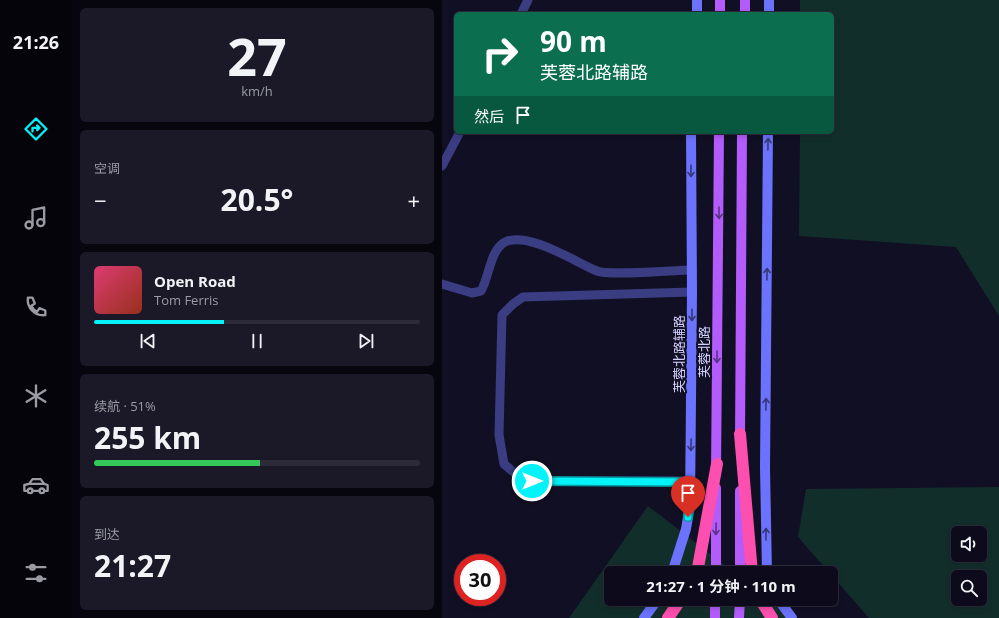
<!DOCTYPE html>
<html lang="zh">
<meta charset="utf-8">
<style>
:root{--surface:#0d0b1b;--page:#1b1928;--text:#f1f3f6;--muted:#9a9ba3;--line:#2d2b3a;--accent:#04f2f8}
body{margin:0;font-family:"Open Sans","Noto Sans SC",sans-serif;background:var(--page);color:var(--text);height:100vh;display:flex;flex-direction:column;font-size:15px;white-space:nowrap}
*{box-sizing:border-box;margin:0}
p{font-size:13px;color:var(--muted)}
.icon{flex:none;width:22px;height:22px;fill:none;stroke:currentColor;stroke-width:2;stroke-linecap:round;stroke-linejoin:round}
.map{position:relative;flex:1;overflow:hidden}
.details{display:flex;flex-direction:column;gap:8px;padding:8px;background:#07060f;width:370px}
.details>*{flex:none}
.top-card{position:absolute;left:12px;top:12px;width:380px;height:122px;border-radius:6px;box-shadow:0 2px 6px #0003,0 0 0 1px var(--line);background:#0b6e4f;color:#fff;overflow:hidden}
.fabs{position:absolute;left:509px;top:526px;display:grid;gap:8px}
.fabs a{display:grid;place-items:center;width:36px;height:36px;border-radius:6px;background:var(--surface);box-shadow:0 2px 6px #0003,0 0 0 1px var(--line);font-size:20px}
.speed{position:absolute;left:12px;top:554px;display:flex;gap:8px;font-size:20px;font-weight:700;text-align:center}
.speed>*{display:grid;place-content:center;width:52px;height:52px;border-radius:50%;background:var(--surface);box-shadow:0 2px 6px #0003,0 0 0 1px var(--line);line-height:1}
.speed .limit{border:6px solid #d22;background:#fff;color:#111}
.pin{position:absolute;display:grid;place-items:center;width:34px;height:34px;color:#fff;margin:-41px -17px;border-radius:50% 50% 50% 0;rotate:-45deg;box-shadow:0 0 4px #0007}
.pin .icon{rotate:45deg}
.me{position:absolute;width:44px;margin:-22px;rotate:90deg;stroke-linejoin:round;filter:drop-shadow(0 0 3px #0008)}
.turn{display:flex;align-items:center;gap:14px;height:84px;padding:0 20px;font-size:18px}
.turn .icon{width:52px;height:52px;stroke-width:2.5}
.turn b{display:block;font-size:28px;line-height:34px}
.then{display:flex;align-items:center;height:38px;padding:0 20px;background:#0003;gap:8px;font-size:15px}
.big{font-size:30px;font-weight:700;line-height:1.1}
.details .card{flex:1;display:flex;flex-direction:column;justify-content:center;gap:6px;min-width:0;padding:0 14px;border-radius:6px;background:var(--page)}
.details .dial{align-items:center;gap:0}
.dial b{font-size:52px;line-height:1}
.song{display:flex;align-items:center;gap:12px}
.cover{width:48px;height:48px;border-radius:6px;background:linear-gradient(135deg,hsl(340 70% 55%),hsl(10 70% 35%))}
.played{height:4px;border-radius:2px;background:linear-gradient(90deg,var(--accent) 40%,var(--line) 40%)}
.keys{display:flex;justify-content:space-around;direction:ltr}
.heat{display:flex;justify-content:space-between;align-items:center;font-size:22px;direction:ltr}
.charge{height:6px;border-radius:3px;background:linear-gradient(90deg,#34c759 51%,var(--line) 0)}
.trip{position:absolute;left:162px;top:566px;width:234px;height:40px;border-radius:6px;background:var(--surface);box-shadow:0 2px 6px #0003,0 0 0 1px var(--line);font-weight:700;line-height:40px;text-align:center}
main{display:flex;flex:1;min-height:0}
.dock{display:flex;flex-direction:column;width:72px;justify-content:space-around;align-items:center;background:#05040b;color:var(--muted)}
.dock .icon{width:28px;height:28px}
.dock .active{color:var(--accent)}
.dock b{font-size:18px;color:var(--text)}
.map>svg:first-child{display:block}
.green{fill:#122e2b;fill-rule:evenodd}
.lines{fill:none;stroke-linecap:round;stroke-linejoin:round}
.street{stroke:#3a3d82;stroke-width:9}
.secondary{stroke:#6b72fc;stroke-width:10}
.primary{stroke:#b45bfc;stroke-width:10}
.highway{stroke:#fc4faf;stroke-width:12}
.oneway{stroke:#35377a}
.oneway2{stroke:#5a3185}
.route-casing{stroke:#039da1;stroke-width:10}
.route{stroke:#04f2f8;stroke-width:7}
.labels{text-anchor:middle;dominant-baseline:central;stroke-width:4;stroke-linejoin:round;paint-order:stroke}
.street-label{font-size:13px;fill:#d4d2fe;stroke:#110f24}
</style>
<main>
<nav class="dock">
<b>21:26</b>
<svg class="icon active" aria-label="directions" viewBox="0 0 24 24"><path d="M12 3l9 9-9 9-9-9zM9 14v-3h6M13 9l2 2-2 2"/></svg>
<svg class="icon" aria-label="music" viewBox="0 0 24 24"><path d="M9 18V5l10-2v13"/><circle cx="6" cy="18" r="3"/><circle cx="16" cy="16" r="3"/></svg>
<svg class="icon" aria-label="phone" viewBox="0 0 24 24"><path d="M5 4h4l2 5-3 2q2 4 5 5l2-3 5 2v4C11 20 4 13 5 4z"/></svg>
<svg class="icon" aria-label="climate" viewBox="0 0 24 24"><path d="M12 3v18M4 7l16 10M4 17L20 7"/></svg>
<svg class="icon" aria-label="car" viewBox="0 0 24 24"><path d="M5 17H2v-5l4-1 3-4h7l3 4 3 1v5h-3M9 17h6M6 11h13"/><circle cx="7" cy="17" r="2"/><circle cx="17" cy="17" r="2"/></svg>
<svg class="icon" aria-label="filters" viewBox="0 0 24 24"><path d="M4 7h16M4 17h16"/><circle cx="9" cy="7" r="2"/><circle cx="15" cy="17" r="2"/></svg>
</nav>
<section class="details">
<div class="card dial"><b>27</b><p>km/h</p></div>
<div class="card"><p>空调</p>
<div class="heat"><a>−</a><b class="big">20.5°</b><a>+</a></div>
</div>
<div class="card">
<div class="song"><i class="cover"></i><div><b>Open Road</b><p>Tom Ferris</p></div></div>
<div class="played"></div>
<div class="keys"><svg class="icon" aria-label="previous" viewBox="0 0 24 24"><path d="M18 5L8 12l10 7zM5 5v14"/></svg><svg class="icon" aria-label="pause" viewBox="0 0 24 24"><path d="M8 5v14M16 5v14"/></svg><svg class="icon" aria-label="next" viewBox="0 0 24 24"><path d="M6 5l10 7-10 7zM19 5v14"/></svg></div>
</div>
<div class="card"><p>续航 · 51%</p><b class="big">255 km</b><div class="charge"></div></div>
<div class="card"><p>到达</p><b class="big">21:27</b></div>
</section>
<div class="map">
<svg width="557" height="618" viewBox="0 0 557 618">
<rect width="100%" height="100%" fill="#110f24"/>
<path class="green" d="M 358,0 L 557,0 L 557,316 L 514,247 L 357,236 L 358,132 L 390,132 L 390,14 L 358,14 Z
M 557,487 L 557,618 L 427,618 L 356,537 L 364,489 ZM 516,533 L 538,533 L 538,555 L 516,555 ZM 516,577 L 538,577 L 538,599 L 516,599 Z
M 206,506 L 293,573 L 169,573 L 169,599 L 326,599 L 351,618 L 127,618 Z"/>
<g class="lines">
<path class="street" d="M 79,14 L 86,0
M 0,166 L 18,132
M 0,284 L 30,293 L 39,291 C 47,278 48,250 63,242 C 87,231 133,262 155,271 C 167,276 232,270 250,270
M 249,481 L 90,481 L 75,475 L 62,464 L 57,435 L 60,315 L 71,304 L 81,297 L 250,292"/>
<path class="secondary" d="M 255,14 L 255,0
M 327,14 L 327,0
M 230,573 L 244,529 L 248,505 L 250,292 L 249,132
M 325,573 L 323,468 L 326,132
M 336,599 L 350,618
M 202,618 L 216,599"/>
<path class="primary" d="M 278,14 L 278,0
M 303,14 L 303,0
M 298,441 L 300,132
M 274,472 L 277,132
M 274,573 L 274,488
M 298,573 L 298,491
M 273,618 L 273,599
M 297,618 L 298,599"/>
<path class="highway" d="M 298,434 L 310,573
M 255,573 L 275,464
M 318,599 L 330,618
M 226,618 L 239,599"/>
</g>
<defs><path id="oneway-shaft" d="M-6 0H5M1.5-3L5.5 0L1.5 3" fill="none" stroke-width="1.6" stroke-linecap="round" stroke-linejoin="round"/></defs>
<g class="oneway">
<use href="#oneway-shaft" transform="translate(326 144) rotate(-89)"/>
<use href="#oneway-shaft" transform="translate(249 171) rotate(90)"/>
<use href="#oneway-shaft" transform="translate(325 274) rotate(-89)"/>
<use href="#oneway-shaft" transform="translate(250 315) rotate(90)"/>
<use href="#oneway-shaft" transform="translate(324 404) rotate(-89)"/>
<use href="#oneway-shaft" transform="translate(249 445) rotate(91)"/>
<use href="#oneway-shaft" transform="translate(324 534) rotate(-90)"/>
</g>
<g class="oneway2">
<use href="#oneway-shaft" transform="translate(277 213) rotate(90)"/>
<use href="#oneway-shaft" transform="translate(275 357) rotate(90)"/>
<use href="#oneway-shaft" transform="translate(274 529) rotate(91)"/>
</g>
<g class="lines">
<g class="route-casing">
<path id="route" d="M 90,481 L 248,482 L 246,517"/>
</g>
<use href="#route" class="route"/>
</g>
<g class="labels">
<g class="street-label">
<text transform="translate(262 352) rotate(-90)">芙蓉北路</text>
<text transform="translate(237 354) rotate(-90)">芙蓉北路辅路</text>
</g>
</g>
</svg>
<div class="fabs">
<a><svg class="icon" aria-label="sound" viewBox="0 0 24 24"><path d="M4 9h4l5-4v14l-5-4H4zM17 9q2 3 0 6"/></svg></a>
<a><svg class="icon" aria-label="search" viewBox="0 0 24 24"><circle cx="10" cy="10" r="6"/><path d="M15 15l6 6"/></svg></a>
</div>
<div class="speed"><div class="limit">30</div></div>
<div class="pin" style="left:246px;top:517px;background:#d93025"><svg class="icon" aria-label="arrive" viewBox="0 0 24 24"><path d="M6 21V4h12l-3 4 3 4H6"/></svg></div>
<svg class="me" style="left:90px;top:481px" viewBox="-20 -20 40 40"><circle r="17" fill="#04f2f8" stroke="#fff" stroke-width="3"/><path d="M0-11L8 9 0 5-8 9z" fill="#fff"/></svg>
<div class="trip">21:27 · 1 分钟 · 110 m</div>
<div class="top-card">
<div class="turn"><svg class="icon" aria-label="right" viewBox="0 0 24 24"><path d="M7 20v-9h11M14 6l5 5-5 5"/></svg><div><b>90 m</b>芙蓉北路辅路</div></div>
<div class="then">然后<svg class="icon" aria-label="arrive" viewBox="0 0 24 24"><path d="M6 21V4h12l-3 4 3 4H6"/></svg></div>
</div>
</div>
</main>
